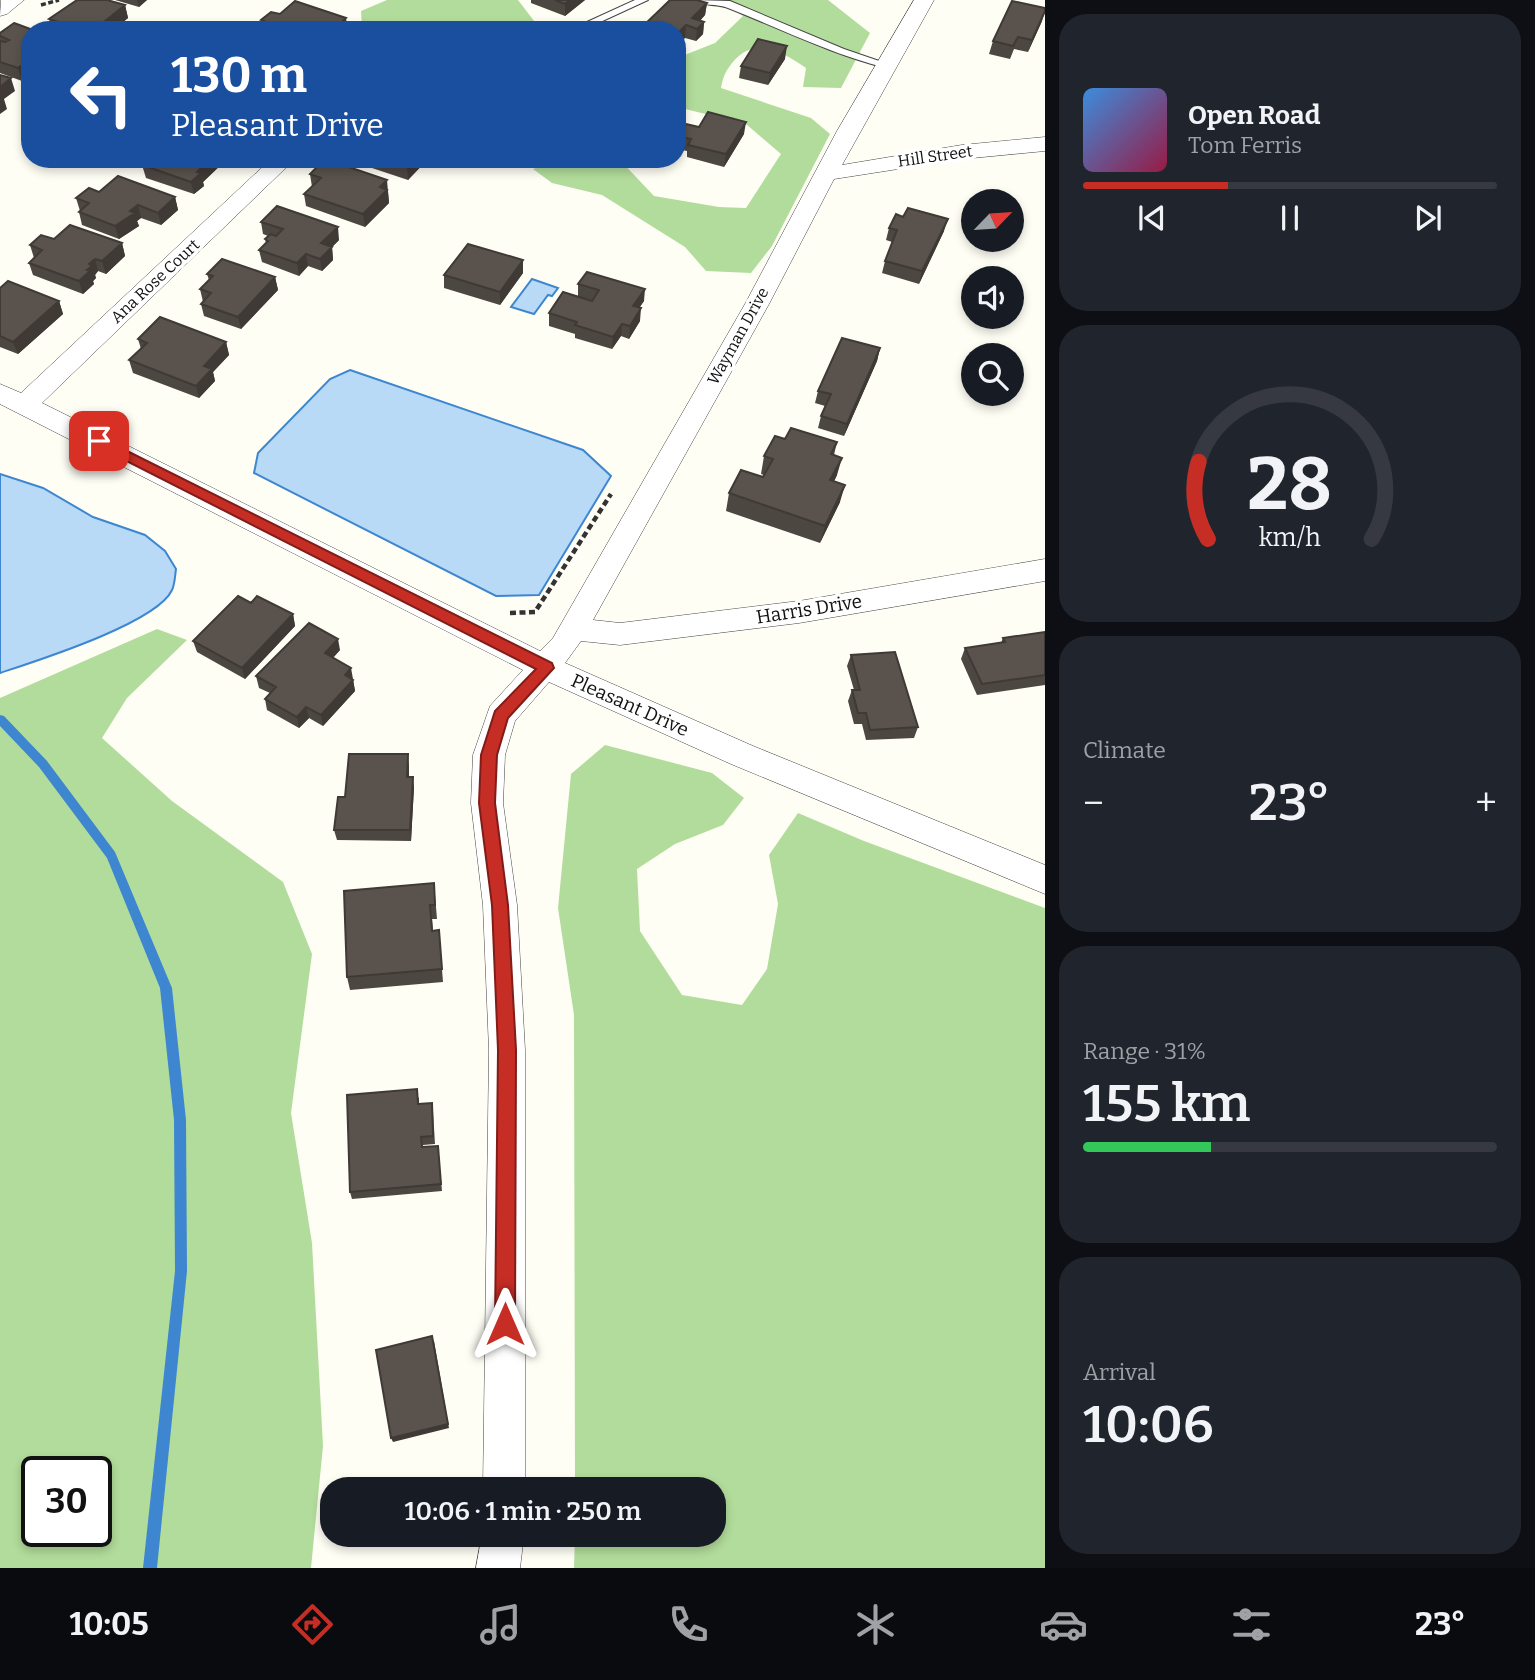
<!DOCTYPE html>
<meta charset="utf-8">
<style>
:root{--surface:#171b24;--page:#20242c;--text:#f1f3f6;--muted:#9ea1a6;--line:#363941;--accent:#c52d25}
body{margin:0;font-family:Bitter,serif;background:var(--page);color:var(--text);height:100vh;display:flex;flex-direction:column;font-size:26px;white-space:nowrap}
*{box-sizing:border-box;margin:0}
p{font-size:23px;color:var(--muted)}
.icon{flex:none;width:38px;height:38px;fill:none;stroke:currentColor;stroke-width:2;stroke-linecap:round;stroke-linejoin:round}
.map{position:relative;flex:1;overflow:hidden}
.drawer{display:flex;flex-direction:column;gap:14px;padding:14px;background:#0d0f14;width:490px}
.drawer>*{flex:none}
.banner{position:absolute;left:21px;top:21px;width:665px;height:147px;border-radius:28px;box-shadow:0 4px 10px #0003;background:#1a4fa0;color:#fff;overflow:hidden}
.needle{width:46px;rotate:65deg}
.controls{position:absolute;left:961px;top:189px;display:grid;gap:14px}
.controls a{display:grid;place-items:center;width:63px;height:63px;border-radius:50%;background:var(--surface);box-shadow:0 4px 10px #0003;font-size:35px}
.speed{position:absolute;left:21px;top:1456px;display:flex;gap:14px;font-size:35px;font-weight:700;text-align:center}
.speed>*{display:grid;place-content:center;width:91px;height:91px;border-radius:50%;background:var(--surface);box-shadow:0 4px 10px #0003;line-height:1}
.speed .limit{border:4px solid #111;border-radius:10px;background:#fff;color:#111}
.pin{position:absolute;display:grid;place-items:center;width:60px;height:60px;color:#fff;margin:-30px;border-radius:14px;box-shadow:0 4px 10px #0006}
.me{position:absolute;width:77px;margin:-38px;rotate:0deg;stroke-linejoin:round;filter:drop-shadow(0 0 5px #0008)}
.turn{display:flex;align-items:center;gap:24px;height:147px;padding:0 35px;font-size:32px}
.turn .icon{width:91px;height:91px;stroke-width:2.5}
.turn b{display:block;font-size:49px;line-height:60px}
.big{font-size:52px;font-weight:600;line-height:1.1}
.drawer .card{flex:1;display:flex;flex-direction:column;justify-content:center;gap:10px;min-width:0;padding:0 24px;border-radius:28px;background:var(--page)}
.drawer .dial{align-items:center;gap:0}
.dial svg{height:182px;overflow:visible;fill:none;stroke:var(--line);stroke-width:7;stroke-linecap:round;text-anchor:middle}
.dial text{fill:var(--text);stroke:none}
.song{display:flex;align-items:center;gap:21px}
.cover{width:84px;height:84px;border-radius:10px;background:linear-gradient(135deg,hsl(210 70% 55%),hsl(340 70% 35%))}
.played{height:7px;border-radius:4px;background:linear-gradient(90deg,var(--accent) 35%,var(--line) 35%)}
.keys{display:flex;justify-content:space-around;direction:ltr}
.heat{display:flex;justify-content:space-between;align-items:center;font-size:38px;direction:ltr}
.charge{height:10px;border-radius:5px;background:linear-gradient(90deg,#34c759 31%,var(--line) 0)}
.trip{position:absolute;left:320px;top:1477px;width:406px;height:70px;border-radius:28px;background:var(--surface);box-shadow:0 4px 10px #0003;font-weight:600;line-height:70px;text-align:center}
.dock{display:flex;height:112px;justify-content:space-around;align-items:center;background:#090b0e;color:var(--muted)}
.dock .icon{width:49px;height:49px}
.dock .active{color:var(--accent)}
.dock b{font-size:32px;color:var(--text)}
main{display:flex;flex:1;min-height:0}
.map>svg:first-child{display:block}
.forest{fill:#b2dc9b;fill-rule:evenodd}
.water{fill:#b8daf7;stroke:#3e87d0;stroke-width:2}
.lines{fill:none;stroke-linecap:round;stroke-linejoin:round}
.stream{fill:#3e87d0;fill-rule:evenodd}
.service-casing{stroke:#444;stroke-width:2}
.minor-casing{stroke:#444;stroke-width:1}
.path-far1{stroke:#333;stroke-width:3.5;stroke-dasharray:5 2.5;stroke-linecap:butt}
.path{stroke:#333;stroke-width:4.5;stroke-dasharray:6 3.5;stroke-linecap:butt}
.service{fill:#fff;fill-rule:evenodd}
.minor{fill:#fff;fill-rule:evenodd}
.wall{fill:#4d4742}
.shaded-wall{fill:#3f3a36}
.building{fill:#5a534d;stroke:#3f3a36;stroke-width:2}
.route{fill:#c52d25;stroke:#801d18;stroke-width:2}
.labels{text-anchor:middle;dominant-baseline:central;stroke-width:7;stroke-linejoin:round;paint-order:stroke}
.far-street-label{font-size:16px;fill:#111;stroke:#fff}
.street-label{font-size:19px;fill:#111;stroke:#fff}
</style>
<main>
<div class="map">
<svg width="1045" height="1568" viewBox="0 0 1045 1568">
<rect width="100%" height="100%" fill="#fffef5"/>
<path class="forest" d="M 387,0 L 518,0 L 541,30 L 362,29 L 361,11 Z
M 719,0 L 828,0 L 870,33 L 841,88 L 803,87 L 806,68 C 781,51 755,35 732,63 C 725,72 723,77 721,88 L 811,118 L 830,134 L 772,246 L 751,273 L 706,271 L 685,247 L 602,195 L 552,183 L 533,169 L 559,159 L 619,159 L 654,196 L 719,207 L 746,208 L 781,154 L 746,124 L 677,107 L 677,58 L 715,43 L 743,16 Z
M 157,629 L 187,640 L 127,698 L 102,738 L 172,801 L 283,882 L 312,954 L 291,1113 L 312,1243 L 323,1446 L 311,1568 L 0,1568 L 0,698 ZM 37,1472 L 96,1472 L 96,1531 L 37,1531 Z
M 605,745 L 712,773 L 744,798 L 723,825 L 675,844 L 637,869 L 640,931 L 682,995 L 742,1005 L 767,969 L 778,904 L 769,855 L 798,813 L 864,841 L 1045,908 L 1045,1568 L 574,1568 L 575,1535 L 714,1535 L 714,1489 L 575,1489 L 574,1015 L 558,908 L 571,774 Z"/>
<path class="water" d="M 532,279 L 558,288 L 552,296 L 548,295 L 534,314 L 511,307 Z
M 350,370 L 583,450 L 611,476 L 539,595 L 496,596 L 254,473 L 258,453 L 330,379 Z
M 0,474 L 43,488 L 93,517 L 145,535 L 165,551 L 176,569 C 175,575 175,584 172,590 C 157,623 36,661 0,673 Z"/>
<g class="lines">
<path class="stream" d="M 0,715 L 4,716 L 47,761 L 115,852 L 172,988 L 186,1120 L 187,1271 L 157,1568 L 143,1568 L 175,1271 L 174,1120 L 160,988 L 107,858 L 39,767 L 0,726 Z"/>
<g class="service-casing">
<path id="service" d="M 635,0 L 648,0 L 596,24 L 587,22 Z
M 692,0 L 730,1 L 844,49 L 891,65 L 886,68 C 831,54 781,29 728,8 C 717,3 702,7 692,0 Z"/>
</g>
<g class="minor-casing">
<path id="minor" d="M 24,0 L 7,14 L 0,16 L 1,0 Z
M 914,0 L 934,0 L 842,165 L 962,145 L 1045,137 L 1045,151 L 962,159 L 834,179 L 769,304 L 593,620 L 620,623 L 799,601 L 1045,559 L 1045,581 L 799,623 L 620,645 L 581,641 L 565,663 L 753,746 L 1045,865 L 1045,894 L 731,764 L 549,682 L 515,721 L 505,755 L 503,803 L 517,905 L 525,1050 L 525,1489 L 483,1489 L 489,1050 L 483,905 L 471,803 L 473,755 L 490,706 L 523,670 L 0,404 L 0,384 L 21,393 L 271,159 L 295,159 L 42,403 L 540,651 L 553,638 L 745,304 L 837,131 Z
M 482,1535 L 524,1535 L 520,1568 L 476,1568 Z"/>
</g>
<path class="path-far1" d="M 41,5 L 59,0"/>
<path class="path" d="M 510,613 L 535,612 L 611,494"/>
<use href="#service" class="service"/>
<use href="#minor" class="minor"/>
</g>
<path class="wall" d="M 115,0 L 147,0 L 139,7 Z
M 531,0 L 585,0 L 565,16 L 531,3 Z
M 707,3 L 705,15 L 700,21 L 704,22 L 703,34 L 696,41 L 685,38 L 677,30 L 643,30 L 643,26 Z
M 125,5 L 128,18 L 113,30 L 52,30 L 49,19 Z
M 280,14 L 346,18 L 347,30 L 262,30 L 261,20 Z
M 1042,21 L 1028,52 L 1014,49 L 1010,59 L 989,54 L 993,41 Z
M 33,30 L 22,81 L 0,73 L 0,33 Z
M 785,59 L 768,85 L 739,78 L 741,66 Z
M 677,122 L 699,127 L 744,134 L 724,167 L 687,157 L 687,151 L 677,149 Z
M 351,159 L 428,159 L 408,180 L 351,161 Z
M 226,160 L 203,182 L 204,186 L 194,194 L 146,178 L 142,165 Z
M 310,174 L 388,192 L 389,203 L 365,227 L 306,206 L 304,194 L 312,187 Z
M 99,192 L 175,197 L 178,210 L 161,225 L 141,218 L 137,221 L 139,226 L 119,239 L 82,225 L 79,212 L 80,211 L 76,198 Z
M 261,222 L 339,240 L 332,247 L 333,260 L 322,271 L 308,266 L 299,276 L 262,262 L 259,250 L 266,243 L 265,239 L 268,236 L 263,234 Z
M 889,228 L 944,231 L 919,284 L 882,273 L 885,261 L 892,242 L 886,240 Z
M 54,239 L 122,243 L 125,256 L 106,274 L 98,271 L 95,275 L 96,278 L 93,281 L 94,284 L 83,294 L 33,275 L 29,263 L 34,258 L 30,245 Z
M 523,273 L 500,305 L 444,288 L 444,275 Z
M 207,274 L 275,277 L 278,290 L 241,329 L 204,316 L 201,304 L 203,302 L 200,289 L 209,280 Z
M 578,284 L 644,301 L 639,308 L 640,321 L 629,339 L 621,336 L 612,349 L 575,338 L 575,334 L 549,326 L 549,313 L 578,297 Z
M 0,288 L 59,301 L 63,314 L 18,354 L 0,347 Z
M 138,339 L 226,342 L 229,355 L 213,372 L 215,381 L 199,398 L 133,373 L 129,360 L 141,349 Z
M 880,348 L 877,361 L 844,436 L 818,428 L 821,416 L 825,406 L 815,403 L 818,391 Z
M 785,439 L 837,442 L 834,455 L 837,475 L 834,481 L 840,502 L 820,543 L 726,511 L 729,493 L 763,477 L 764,475 L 761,474 L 764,456 Z
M 293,614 L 295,626 L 245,679 L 197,652 L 193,641 Z
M 1045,632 L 1045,685 L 977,695 L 961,659 L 965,648 L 1001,643 L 1003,638 Z
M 340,650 L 333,658 L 353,679 L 355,691 L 323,726 L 309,718 L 299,728 L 267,710 L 265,699 L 270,693 L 259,688 L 256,676 Z
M 851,655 L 918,727 L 914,738 L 866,740 L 862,724 L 854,724 L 848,701 L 852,690 L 854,690 L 847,666 Z
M 409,765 L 409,777 L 414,787 L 411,841 L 337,840 L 334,830 L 345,797 Z
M 434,883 L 437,919 L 432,919 L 433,931 L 440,944 L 443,982 L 350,990 L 347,977 Z
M 419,1097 L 419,1104 L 433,1111 L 435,1144 L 423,1145 L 423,1147 L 438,1146 L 442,1191 L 352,1199 L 350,1192 Z"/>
<path class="shaded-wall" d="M 137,0 L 147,0 L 139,7 Z
M 569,0 L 585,0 L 565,16 L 565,4 Z
M 707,3 L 705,15 L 693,27 L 692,18 Z
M 125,5 L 128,18 L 113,30 L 94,30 Z
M 1045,11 L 1042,21 L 1028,52 L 1032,40 Z
M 346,18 L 347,30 L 333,30 Z
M 704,22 L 703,34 L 696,41 L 697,29 Z
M 686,25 L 685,38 L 677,46 L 677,34 Z
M 787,46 L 785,59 L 768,85 L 770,73 Z
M 30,59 L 30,75 L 22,81 L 18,68 Z
M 11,78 L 15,91 L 4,99 L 7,109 L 0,114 L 0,87 Z
M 746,122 L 744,134 L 724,167 L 726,154 Z
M 211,159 L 226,159 L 226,160 L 203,182 L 204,186 L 194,194 L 191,182 L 197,172 Z
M 415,159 L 428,159 L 408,180 L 407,167 Z
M 387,180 L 389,203 L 365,227 L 363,214 L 380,187 Z
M 175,197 L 178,210 L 161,225 L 158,213 Z
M 138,205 L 141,218 L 137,221 L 139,226 L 119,239 L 115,226 Z
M 948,219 L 944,231 L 919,284 L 922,271 Z
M 338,227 L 339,240 L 332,247 L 333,260 L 322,271 L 320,259 L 321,243 Z
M 122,243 L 125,256 L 106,274 L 102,261 Z
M 306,254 L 308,266 L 299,276 L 297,263 Z
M 95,259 L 98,271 L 95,275 L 96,278 L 93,281 L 94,284 L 83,294 L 79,281 L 89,264 Z
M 523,260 L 523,273 L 500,305 L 500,292 Z
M 275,277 L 278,290 L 241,329 L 238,317 Z
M 645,289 L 644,301 L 632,318 L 633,306 Z
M 59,301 L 63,314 L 18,354 L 13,342 Z
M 641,308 L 640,321 L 629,339 L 630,326 Z
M 622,324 L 621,336 L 612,349 L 613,337 Z
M 226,342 L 229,355 L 213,372 L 215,381 L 199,398 L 196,386 L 204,366 Z
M 880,348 L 877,361 L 844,436 L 847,424 Z
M 842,458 L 837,475 L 826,498 L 830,480 Z
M 845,485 L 840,502 L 820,543 L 825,526 Z
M 293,614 L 295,626 L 245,679 L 242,668 Z
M 338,639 L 340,650 L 327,664 L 325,653 Z
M 351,668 L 353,679 L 345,675 Z
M 353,680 L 355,691 L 323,726 L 321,715 Z
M 306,707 L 309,718 L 299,728 L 297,717 Z
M 408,754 L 409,765 L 409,787 L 407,777 Z
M 413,777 L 414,787 L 411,841 L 410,830 Z
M 434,1341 L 449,1428 L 393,1442 L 391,1438 Z"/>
<path class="building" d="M 77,0 L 107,0 L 125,5 L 94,30 L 84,30 L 49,19 Z
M 555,0 L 569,0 L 565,4 Z
M 670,0 L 697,0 L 707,3 L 692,18 L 704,22 L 697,29 L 686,25 L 677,34 L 677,30 L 656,30 L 643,26 Z
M 295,1 L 346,18 L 333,30 L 313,24 L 308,29 L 310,30 L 266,30 L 272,24 L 261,20 L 271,12 L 280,14 Z
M 1012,1 L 1045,8 L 1045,11 L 1032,40 L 1018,37 L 1013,46 L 993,41 Z
M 14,23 L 33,30 L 30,30 L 30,59 L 18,68 L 0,62 L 0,41 L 5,42 L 9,40 L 0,36 L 0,33 Z
M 758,39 L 787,46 L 770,73 L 741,66 Z
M 0,75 L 11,78 L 0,87 Z
M 708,112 L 746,122 L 726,154 L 688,145 L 691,139 L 677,136 L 677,122 L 699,127 Z
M 149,159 L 211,159 L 197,172 L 201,173 L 191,182 L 142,165 Z
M 325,159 L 387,180 L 380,187 L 387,190 L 363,214 L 304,194 L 321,178 L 310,174 Z
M 383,159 L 415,159 L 407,167 Z
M 118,176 L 175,197 L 158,213 L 138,205 L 130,211 L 135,213 L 115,226 L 79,212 L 89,203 L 76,198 L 89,188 L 99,192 Z
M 277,206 L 338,227 L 321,243 L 332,247 L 320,259 L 306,254 L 297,263 L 259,250 L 268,241 L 265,239 L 271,234 L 276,236 L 283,229 L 261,222 Z
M 908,208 L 948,219 L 922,271 L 885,261 L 897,230 L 889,228 L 896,214 L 903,217 Z
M 70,225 L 122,243 L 102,261 L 95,259 L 89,264 L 92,266 L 87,270 L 90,271 L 79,281 L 29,263 L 42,250 L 30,245 L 41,235 L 54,239 Z
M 468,244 L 523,260 L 500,292 L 444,275 Z
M 222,259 L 275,277 L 238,317 L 201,304 L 211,293 L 200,289 L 213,276 L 207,274 Z
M 587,272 L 645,289 L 633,306 L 641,308 L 630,326 L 622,324 L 613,337 L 575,325 L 577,322 L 549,313 L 563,292 L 592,301 L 599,290 L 578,284 Z
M 8,281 L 59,301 L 13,342 L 0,336 L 0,288 Z
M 160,317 L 226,342 L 204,366 L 212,369 L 196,386 L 129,360 L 147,343 L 138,339 Z
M 842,338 L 880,348 L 847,424 L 821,416 L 831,394 L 818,391 Z
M 791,428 L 837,442 L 831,454 L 842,458 L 830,480 L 845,485 L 825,526 L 729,493 L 741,470 L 763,477 L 773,459 L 764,456 L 775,436 L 785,439 Z
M 238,596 L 251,603 L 257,596 L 293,614 L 242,668 L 193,641 Z
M 309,623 L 338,639 L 325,653 L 351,668 L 345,675 L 353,680 L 321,715 L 306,707 L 297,717 L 265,699 L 276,687 L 256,676 Z
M 1045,632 L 1045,675 L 982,684 L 965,648 L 1005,642 L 1003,638 Z
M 895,652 L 918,727 L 870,730 L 866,713 L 858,713 L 852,690 L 860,690 L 851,655 Z
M 349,754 L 408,754 L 407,777 L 413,777 L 410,830 L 334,830 L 338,797 L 345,797 Z
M 434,883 L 435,905 L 430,905 L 432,931 L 439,930 L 442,969 L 347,977 L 344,891 Z
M 417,1089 L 418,1104 L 432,1103 L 433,1136 L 421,1137 L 422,1147 L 438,1146 L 441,1184 L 350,1192 L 347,1095 Z
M 432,1336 L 448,1424 L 391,1438 L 376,1350 Z"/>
<path class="route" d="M 99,437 L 552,663 L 554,668 L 508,718 L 497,755 L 495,803 L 508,905 L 516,1050 L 515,1324 L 512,1331 L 505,1334 L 498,1331 L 495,1324 L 498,1050 L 492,905 L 479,803 L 481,755 L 495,711 L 536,669 L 95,445 L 93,441 Z"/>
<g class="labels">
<g class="far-street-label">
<text transform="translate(935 156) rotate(-8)">Hill Street</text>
<text transform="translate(155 281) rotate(-43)">Ana Rose Court</text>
<text transform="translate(738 336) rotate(-61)">Wayman Drive</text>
</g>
<g class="street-label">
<text transform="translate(809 609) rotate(-9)">Harris Drive</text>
<text transform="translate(630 705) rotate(24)">Pleasant Drive</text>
</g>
</g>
</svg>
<div class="controls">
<a><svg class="needle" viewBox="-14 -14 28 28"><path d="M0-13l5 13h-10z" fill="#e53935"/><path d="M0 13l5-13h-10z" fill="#9ea1a6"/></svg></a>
<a><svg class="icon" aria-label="sound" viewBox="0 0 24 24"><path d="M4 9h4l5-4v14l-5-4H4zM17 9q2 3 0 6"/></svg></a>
<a><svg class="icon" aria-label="search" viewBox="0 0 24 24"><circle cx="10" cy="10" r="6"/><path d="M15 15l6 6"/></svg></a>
</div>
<div class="speed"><div class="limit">30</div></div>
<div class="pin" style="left:99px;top:441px;background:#d93025"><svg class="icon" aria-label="arrive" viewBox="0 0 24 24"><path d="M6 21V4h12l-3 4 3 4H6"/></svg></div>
<svg class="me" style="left:505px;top:1324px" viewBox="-20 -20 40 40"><path d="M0-17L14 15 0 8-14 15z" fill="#c52d25" stroke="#fff" stroke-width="4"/></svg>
<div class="trip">10:06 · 1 min · 250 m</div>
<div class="banner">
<div class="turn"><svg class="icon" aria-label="left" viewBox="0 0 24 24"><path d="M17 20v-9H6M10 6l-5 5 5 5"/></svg><div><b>130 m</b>Pleasant Drive</div></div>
</div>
</div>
<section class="drawer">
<div class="card">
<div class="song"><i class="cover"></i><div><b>Open Road</b><p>Tom Ferris</p></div></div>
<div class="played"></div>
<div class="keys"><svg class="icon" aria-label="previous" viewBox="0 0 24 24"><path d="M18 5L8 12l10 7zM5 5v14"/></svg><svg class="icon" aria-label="pause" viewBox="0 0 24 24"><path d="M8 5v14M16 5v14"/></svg><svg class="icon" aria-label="next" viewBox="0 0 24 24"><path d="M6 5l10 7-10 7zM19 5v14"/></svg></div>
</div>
<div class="card dial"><svg viewBox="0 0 100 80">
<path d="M14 69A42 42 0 1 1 86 69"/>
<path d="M14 69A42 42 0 0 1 10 35" stroke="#c52d25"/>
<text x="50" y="56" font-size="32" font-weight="700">28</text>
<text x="50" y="72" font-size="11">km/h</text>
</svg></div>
<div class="card"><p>Climate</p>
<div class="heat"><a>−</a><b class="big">23°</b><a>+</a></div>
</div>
<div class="card"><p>Range · 31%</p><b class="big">155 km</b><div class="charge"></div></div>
<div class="card"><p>Arrival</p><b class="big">10:06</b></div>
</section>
</main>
<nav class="dock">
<b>10:05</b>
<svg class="icon active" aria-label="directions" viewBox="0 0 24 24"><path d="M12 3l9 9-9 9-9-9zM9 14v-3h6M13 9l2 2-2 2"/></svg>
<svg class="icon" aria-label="music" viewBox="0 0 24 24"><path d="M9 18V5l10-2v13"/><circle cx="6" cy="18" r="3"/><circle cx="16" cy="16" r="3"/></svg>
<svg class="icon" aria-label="phone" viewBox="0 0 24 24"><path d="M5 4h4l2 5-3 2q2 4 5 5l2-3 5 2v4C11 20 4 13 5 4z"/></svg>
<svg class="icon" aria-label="climate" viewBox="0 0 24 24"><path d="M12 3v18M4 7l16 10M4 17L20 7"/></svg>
<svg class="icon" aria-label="car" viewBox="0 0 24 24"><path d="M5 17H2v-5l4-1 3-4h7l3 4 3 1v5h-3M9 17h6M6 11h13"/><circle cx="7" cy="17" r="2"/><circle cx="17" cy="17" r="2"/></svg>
<svg class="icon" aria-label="filters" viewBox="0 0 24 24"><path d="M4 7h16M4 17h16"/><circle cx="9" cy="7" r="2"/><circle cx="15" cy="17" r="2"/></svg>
<b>23°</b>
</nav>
